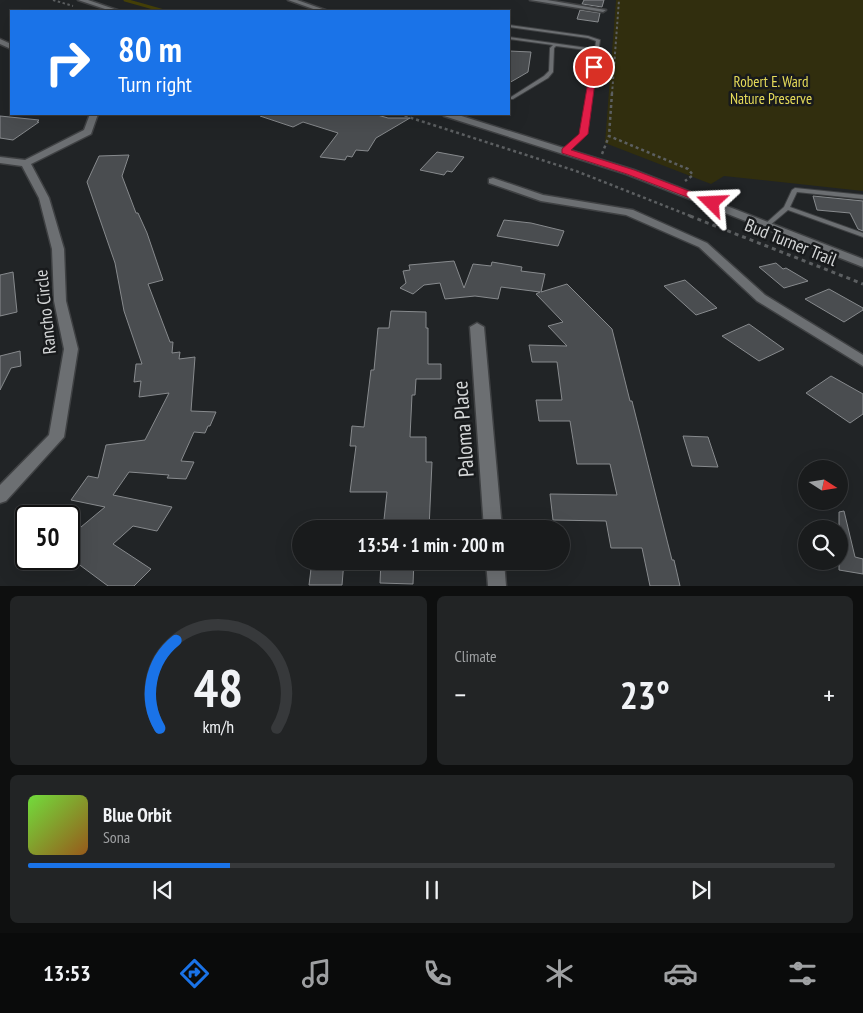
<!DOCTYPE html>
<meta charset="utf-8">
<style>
:root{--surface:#191b1c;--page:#222425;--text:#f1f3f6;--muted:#9fa1a3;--line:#37393b;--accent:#1a73e8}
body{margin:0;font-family:"PT Sans Narrow",sans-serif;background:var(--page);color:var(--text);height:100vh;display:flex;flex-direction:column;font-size:19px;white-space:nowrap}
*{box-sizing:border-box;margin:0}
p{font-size:16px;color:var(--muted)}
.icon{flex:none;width:28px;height:28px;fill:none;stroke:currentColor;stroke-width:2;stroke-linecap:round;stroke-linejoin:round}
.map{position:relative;height:586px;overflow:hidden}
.sheet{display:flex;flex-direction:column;gap:10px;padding:10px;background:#0e0f0f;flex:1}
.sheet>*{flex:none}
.guide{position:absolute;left:10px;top:10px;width:500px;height:105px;border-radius:0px;box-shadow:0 5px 20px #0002,0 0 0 1px var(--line);background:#1a73e8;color:#fff;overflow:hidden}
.needle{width:32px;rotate:102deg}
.buttons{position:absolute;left:798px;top:460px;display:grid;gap:10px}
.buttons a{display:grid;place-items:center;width:50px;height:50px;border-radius:50%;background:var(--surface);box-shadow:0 5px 20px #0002,0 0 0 1px var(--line);font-size:25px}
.speed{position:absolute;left:15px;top:505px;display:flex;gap:10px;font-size:25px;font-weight:700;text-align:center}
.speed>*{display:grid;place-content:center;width:65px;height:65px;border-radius:50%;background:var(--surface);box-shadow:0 5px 20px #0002,0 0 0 1px var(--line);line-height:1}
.speed .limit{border:2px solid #111;border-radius:8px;background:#fff;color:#111}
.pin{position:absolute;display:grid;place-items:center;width:42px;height:42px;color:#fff;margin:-21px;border:2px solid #fff;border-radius:50%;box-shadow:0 1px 5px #0007}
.me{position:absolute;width:55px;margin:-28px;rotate:291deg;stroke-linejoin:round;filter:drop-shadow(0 0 4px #0008)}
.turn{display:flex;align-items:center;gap:18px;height:105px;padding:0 25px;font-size:22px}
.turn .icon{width:65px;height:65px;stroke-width:2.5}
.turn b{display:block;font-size:35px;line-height:42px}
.big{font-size:38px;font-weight:700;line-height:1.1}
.sheet .card{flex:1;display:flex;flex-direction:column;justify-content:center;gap:8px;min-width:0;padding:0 18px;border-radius:8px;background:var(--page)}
.sheet .dial{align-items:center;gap:0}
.dial svg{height:130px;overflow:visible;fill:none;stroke:var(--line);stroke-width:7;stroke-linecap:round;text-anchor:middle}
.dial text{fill:var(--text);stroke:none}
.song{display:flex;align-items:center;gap:15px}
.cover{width:60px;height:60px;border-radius:8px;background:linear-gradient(135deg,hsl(100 70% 55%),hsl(30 70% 35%))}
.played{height:5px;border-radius:2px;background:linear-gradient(90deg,var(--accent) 25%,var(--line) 25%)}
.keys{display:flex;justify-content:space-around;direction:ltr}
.heat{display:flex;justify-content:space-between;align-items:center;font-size:28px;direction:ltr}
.sheet .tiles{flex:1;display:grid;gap:10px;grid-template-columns:1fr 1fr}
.card:last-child{grid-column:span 2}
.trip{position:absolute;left:292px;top:520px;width:278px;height:50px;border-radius:25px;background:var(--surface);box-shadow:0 5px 20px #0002,0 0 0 1px var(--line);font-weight:700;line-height:50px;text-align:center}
.menu{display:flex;height:80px;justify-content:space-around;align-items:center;background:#0a0b0b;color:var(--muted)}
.menu .icon{width:35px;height:35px}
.menu .selected{color:var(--accent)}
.menu b{font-size:22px;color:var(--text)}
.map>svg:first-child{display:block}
.green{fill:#312e0e}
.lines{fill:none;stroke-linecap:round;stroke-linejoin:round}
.stream{stroke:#454008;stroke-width:3}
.building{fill:#4a4d50;stroke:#878a8d}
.lane-casing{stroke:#3f4143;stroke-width:2}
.street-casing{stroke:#3f4143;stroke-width:3}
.secondary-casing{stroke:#3f4143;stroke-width:3}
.path-far2{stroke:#5c5f61;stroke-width:2;stroke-dasharray:2.5 2.5;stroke-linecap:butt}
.path-far1{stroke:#5c5f61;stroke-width:2.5;stroke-dasharray:3 3;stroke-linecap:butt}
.path{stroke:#5c5f61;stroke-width:3;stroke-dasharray:4 4;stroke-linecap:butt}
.lane{fill:#6c6f72;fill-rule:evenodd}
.street{fill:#6c6f72;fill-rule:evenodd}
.secondary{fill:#6c6f72;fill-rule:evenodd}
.route{fill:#e11d48;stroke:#92132f}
.labels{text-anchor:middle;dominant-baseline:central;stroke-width:5;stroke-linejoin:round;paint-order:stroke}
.far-park-label{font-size:15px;fill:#e6db59;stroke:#181a1c}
.street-label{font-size:18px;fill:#d4d6d7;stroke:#181a1c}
.near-street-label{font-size:21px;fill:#d4d6d7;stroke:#181a1c}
</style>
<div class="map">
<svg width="863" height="586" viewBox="0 0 863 586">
<rect width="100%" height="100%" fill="#212426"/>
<path class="green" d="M 616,0 L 863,0 L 863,191 L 724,176 L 711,184 L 605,143 Z"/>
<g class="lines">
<path class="stream" d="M 125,0 L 164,11"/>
</g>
<path class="building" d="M 584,0 L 604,0 L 602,7 L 582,4 Z
M 580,10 L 600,13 L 598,22 L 577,19 Z
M 509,51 L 531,52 L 528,72 L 509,83 Z
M 261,114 L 374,114 L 388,118 L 410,118 L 376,138 L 368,151 L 356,150 L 352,157 L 347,156 L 345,160 L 320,157 L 338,133 L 303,122 L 293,127 L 260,116 Z
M 0,116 L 39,120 L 37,122 L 39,122 L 13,140 L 0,138 Z
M 437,152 L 464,157 L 452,172 L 447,171 L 444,175 L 420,170 Z
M 129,155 L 122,176 L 136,213 L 138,213 L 147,233 L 163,280 L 148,284 L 170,342 L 173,342 L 172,353 L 180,352 L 179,359 L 195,357 L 191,411 L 216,412 L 210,426 L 208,426 L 205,433 L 194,432 L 181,461 L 194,462 L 186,479 L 167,478 L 169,475 L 129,472 L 113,495 L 172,507 L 157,531 L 133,526 L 113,544 L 151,569 L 134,586 L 108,586 L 69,557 L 69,537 L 105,507 L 71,500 L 88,476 L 98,478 L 106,445 L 145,440 L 169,393 L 139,397 L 141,381 L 134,382 L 136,364 L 142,364 L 124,311 L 115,263 L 87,182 L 99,156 Z
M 813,196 L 863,201 L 863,231 L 858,229 L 850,213 L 817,210 Z
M 504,220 L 531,223 L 564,231 L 558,246 L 497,236 Z
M 454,261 L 464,288 L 473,264 L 491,266 L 492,262 L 522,267 L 521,271 L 545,274 L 541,292 L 567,284 L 612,329 L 630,401 L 632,401 L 672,560 L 674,560 L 680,586 L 650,586 L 642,548 L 611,548 L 606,521 L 553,520 L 550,494 L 617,495 L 610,464 L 577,464 L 570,421 L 539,421 L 536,400 L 562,400 L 557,362 L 532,362 L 529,345 L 567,346 L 548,326 L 563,322 L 536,294 L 540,292 L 501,287 L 498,299 L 475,296 L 445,299 L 440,283 L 424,285 L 413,294 L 400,288 L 406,283 L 403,271 L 410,270 L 409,265 Z
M 776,263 L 783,269 L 786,268 L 808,281 L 784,288 L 759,267 Z
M 13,272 L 17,312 L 0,316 L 0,275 Z
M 685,280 L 717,308 L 696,315 L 664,286 Z
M 829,289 L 863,308 L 863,310 L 844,322 L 805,299 Z
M 391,311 L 426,312 L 426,328 L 428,328 L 428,364 L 441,364 L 441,379 L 416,379 L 415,395 L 412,395 L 410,437 L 426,437 L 426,462 L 432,462 L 429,529 L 383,529 L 387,492 L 350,492 L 356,446 L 350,446 L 352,426 L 364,427 L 371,370 L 374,370 L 378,328 L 389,328 Z
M 749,324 L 784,349 L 759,361 L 722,336 Z
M 20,351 L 21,366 L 11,368 L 0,390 L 0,356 Z
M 831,376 L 863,394 L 863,414 L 850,423 L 806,393 Z
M 683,436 L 708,437 L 718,467 L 692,466 Z
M 844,511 L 855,557 L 863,559 L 863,574 L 839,570 L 839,512 Z
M 312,561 L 344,561 L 342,585 L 309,585 Z
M 381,561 L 414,561 L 413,584 L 380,583 Z"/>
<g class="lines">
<g class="lane-casing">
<path id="lane" d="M 509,25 L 588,36 L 600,40 L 586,134 L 567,152 L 563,152 L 562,151 L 581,134 L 594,51 L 556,46 L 554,48 L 553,72 L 548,78 L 513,99 L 511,99 L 511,97 L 544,76 L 549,71 L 550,48 L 553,45 L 509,39 L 509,37 L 595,49 L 596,41 L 588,38 L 509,27 Z
M 795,188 L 863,195 L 863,199 L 797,192 L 790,207 L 863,233 L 863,237 L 788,210 L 769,226 L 765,226 L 764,225 L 765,224 L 784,207 L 792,190 Z"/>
</g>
<g class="street-casing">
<path id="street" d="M 288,0 L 297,0 L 328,11 L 319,11 Z
M 530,0 L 547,0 L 606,10 L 603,12 Z
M 0,39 L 11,44 L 11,49 L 0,44 Z
M 90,114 L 98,114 L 91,134 L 31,164 L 49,198 L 64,249 L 66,301 L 78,349 L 64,437 L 6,501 L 0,503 L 0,485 L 49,435 L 64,349 L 54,301 L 52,249 L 39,198 L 22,166 L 0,163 L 0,157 L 25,160 L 84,130 Z
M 493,178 L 543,195 L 633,210 L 707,243 L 765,295 L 863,355 L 863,366 L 757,301 L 699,247 L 626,215 L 541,201 L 489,183 L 489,179 Z
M 477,323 L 484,327 L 502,529 L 484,529 L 470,327 Z
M 486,561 L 504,561 L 506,586 L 488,586 Z"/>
</g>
<g class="secondary-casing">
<path id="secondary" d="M 78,0 L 88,0 L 120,11 L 111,11 Z
M 443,114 L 455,114 L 634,170 L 863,259 L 863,267 L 626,174 L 444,116 Z"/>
</g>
<path class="path-far2" d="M 53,0 L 73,6
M 612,94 L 619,0"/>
<path class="path-far1" d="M 612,93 L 609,136 L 688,169 L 693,175 L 685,181
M 399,114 L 576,171 L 693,217
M 602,154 L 609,136"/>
<path class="path" d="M 690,216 L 863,284"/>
<use href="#lane" class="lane"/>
<use href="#street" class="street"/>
<use href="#secondary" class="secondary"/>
</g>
<path class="route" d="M 591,65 L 597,67 L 588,134 L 571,150 L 634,170 L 715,201 L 715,205 L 708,205 L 627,174 L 562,153 L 562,149 L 579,134 Z"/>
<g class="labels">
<g class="far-park-label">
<text x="771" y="81">Robert E. Ward<tspan x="771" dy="17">Nature Preserve</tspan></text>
</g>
<g class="street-label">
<text transform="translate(791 242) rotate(22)">Bud Turner Trail</text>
<text transform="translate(45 312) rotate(-96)">Rancho Circle</text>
</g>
<g class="near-street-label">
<text transform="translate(463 429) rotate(-94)">Paloma Place</text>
</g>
</g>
</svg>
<div class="buttons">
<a><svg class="needle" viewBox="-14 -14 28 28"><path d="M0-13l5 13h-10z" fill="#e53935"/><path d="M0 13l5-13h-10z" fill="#9fa1a3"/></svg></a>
<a><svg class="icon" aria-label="search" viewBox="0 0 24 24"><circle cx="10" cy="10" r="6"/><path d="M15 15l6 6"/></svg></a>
</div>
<div class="speed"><div class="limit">50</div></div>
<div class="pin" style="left:594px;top:67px;background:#d93025"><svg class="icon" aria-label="arrive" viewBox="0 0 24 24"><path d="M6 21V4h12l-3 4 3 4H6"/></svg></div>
<svg class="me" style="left:712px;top:203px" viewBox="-20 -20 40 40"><path d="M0-17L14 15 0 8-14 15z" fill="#e11d48" stroke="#fff" stroke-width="4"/></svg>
<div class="trip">13:54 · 1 min · 200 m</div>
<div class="guide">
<div class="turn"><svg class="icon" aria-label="right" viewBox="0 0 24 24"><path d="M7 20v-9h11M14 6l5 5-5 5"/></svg><div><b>80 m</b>Turn right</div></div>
</div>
</div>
<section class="sheet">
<div class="tiles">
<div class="card dial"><svg viewBox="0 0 100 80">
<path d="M14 69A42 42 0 1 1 86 69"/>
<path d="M14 69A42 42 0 0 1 24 15" stroke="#1a73e8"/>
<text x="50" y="56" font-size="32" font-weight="700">48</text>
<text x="50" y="72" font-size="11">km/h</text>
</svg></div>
<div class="card"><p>Climate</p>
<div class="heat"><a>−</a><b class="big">23°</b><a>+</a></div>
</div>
<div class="card">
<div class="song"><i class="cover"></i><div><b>Blue Orbit</b><p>Sona</p></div></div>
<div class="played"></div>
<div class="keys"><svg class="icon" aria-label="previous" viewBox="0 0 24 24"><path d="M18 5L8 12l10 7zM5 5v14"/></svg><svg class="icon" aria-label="pause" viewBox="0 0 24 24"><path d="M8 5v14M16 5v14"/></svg><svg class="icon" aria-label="next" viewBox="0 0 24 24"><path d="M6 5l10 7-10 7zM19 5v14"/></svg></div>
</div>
</div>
</section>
<nav class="menu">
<b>13:53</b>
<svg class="icon selected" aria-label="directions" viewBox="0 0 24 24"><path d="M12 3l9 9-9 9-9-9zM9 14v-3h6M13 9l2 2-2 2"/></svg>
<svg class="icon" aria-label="music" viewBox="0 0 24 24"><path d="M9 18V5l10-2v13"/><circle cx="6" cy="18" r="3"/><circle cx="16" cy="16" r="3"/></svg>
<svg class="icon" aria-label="phone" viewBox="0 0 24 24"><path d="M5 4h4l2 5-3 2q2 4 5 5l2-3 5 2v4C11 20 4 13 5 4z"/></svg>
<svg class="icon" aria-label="climate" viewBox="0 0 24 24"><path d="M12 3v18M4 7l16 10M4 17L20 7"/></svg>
<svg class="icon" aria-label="car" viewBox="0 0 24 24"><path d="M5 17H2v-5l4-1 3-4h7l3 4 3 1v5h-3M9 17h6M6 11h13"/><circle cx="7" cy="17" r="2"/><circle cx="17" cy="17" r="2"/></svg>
<svg class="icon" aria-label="filters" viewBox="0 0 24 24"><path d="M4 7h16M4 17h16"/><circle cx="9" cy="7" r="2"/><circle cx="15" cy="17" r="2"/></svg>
</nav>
